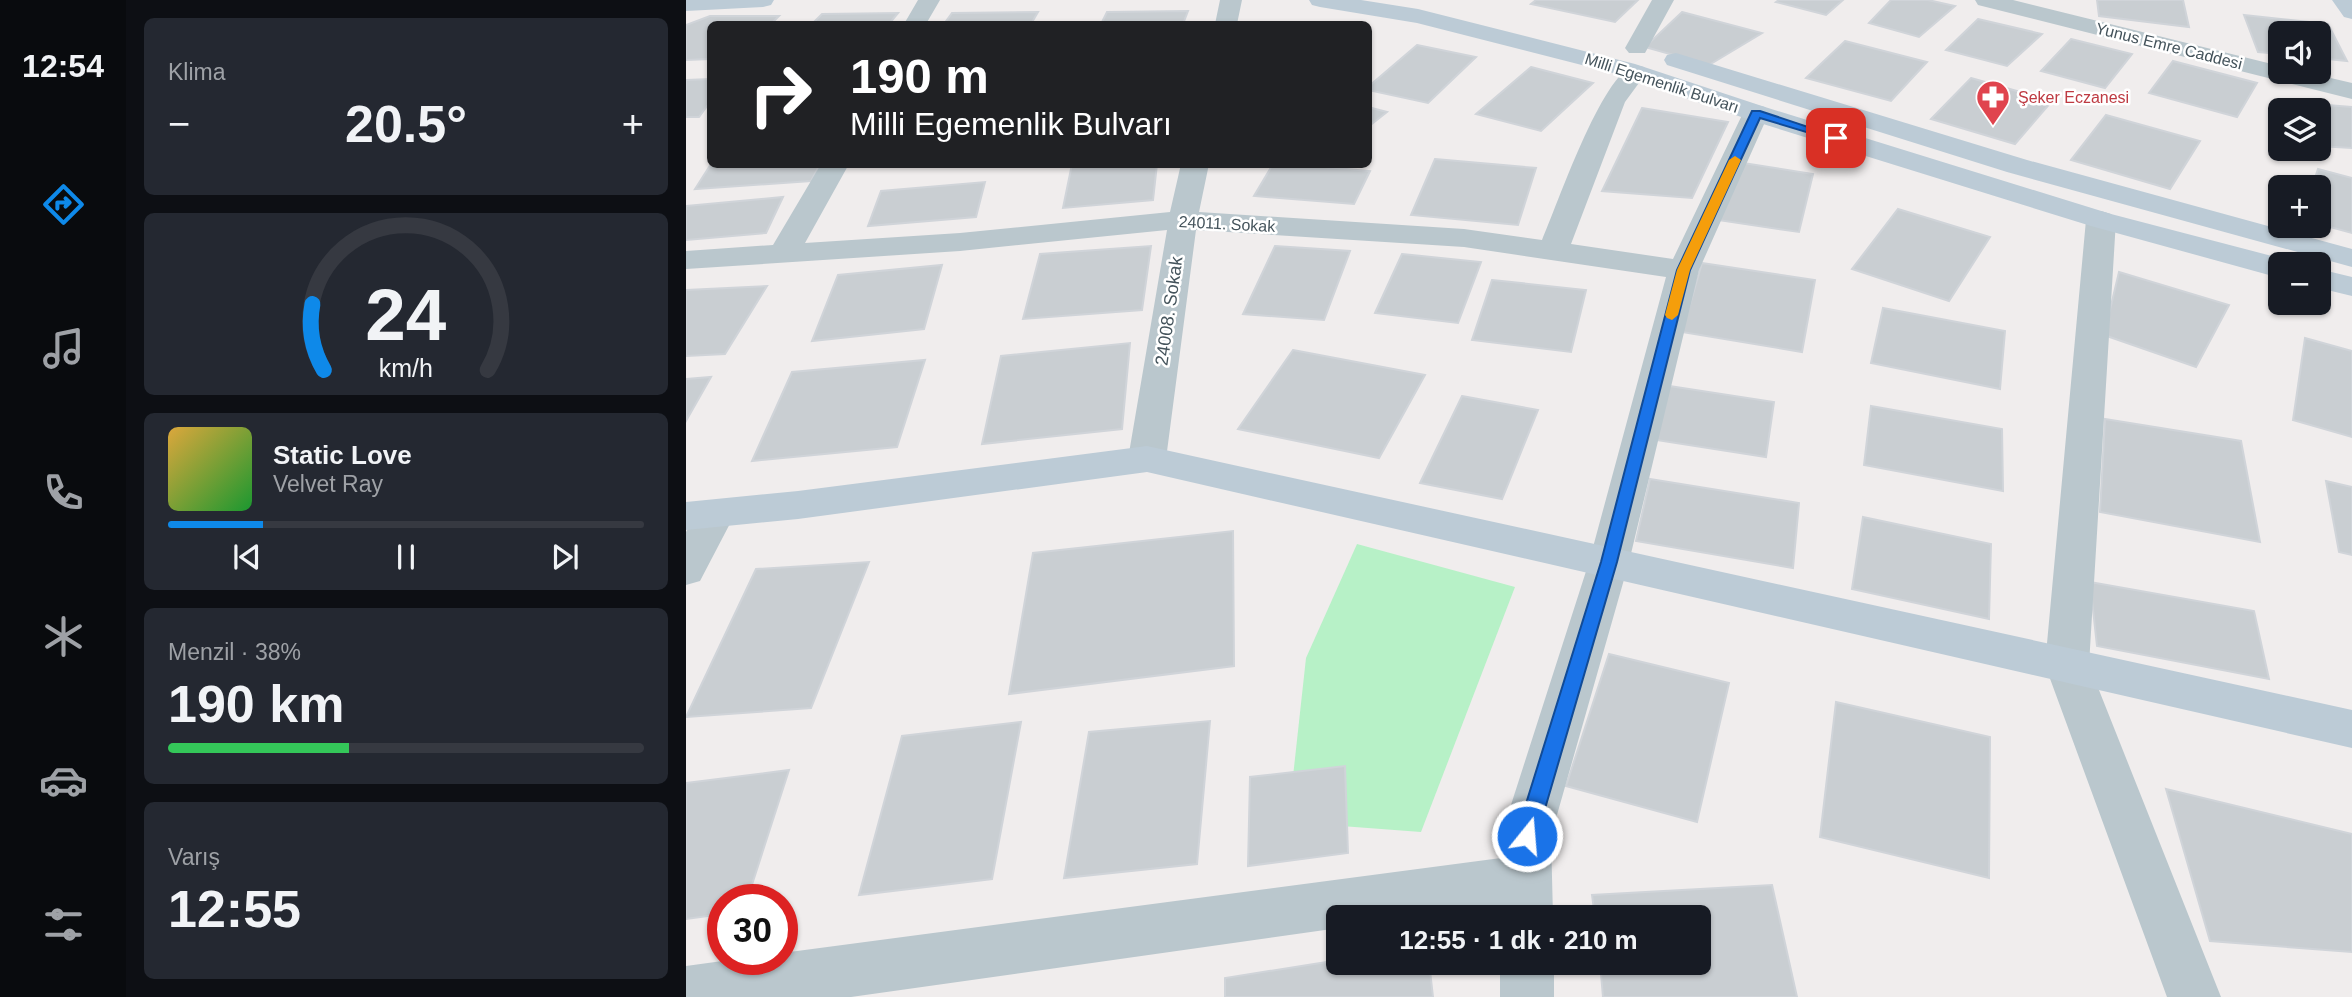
<!DOCTYPE html>
<html lang="tr">
<meta charset="utf-8">
<style>
:root{--surface:#171b24;--page:#242831;--text:#f1f3f6;--muted:#9ea1a6;--line:#363941;--accent:#0e89e9}
body{margin:0;font-family:Arial,sans-serif;background:var(--page);color:var(--text);height:100vh;display:flex;flex-direction:column;font-size:26px;white-space:nowrap}
*{box-sizing:border-box;margin:0}
p{font-size:23px;color:var(--muted)}
.icon{flex:none;width:38px;height:38px;fill:none;stroke:currentColor;stroke-width:2;stroke-linecap:round;stroke-linejoin:round}
.map{position:relative;flex:1;overflow:hidden}
.side{display:flex;flex-direction:column;gap:18px;padding:18px;background:#0d0f14;width:560px}
.side>*{flex:none}
.banner{position:absolute;left:21px;top:21px;width:665px;height:147px;border-radius:10px;box-shadow:0 2px 5px #0004;background:#202124;color:#fff;overflow:hidden}
.buttons{position:absolute;left:1582px;top:21px;display:grid;gap:14px}
.buttons a{display:grid;place-items:center;width:63px;height:63px;border-radius:10px;background:var(--surface);box-shadow:0 2px 5px #0004;font-size:35px}
.speed{position:absolute;left:21px;top:884px;display:flex;gap:14px;font-size:35px;font-weight:700;text-align:center}
.speed>*{display:grid;place-content:center;width:91px;height:91px;border-radius:50%;background:var(--surface);box-shadow:0 2px 5px #0004;line-height:1}
.speed .limit{border:10px solid #d22;background:#fff;color:#111}
.pin{position:absolute;display:grid;place-items:center;width:60px;height:60px;color:#fff;margin:-30px;border-radius:14px;box-shadow:0 4px 10px #0006}
.me{position:absolute;width:77px;margin:-38px;rotate:17deg;stroke-linejoin:round;filter:drop-shadow(0 0 5px #0008)}
.turn{display:flex;align-items:center;gap:24px;height:147px;padding:0 28px;font-size:32px}
.turn .icon{width:91px;height:91px;stroke-width:2.5}
.turn b{display:block;font-size:49px;line-height:60px}
.big{font-size:52px;font-weight:700;line-height:1.1}
.side .tile{flex:1;display:flex;flex-direction:column;justify-content:center;gap:10px;min-width:0;padding:0 24px;border-radius:10px;background:var(--page)}
.side .dial{align-items:center;gap:0}
.dial svg{height:182px;overflow:visible;fill:none;stroke:var(--line);stroke-width:7;stroke-linecap:round;text-anchor:middle}
.dial text{fill:var(--text);stroke:none}
.song{display:flex;align-items:center;gap:21px}
.cover{width:84px;height:84px;border-radius:10px;background:linear-gradient(135deg,hsl(40 70% 55%),hsl(130 70% 35%))}
.played{height:7px;border-radius:4px;background:linear-gradient(90deg,var(--accent) 20%,var(--line) 20%)}
.keys{display:flex;justify-content:space-around;direction:ltr}
.heat{display:flex;justify-content:space-between;align-items:center;font-size:38px;direction:ltr}
.charge{height:10px;border-radius:5px;background:linear-gradient(90deg,#34c759 38%,var(--line) 0)}
.trip{position:absolute;left:640px;top:905px;width:385px;height:70px;border-radius:10px;background:var(--surface);box-shadow:0 2px 5px #0004;font-weight:700;line-height:70px;text-align:center}
main{display:flex;flex:1;min-height:0}
.tab-bar{display:flex;flex-direction:column;width:126px;justify-content:space-around;align-items:center;background:#090b0e;color:var(--muted)}
.tab-bar .icon{width:49px;height:49px}
.tab-bar .selected{color:var(--accent)}
.tab-bar b{font-size:32px;color:var(--text)}
.map>svg:first-child{display:block}
.green{fill:#b7f1c7}
.building{fill:#c9ced2;stroke:#d0d4d9;stroke-width:2}
.lines{fill:none;stroke-linecap:round;stroke-linejoin:round}
.street{fill:#bac7cd;fill-rule:evenodd}
.secondary{fill:#bccbd6;fill-rule:evenodd}
.route{fill:#1a73e8;stroke:#114b97;stroke-width:2}
.slow{fill:#f59e0b}
.labels{text-anchor:middle;dominant-baseline:central;stroke-width:5;stroke-linejoin:round;paint-order:stroke}
.far-street-label{font-size:16px;fill:#44535b;stroke:#fff}
.far-health-label{font-size:16px;fill:#be3a42;stroke:#fff;text-anchor:start}
.street-label{font-size:18px;fill:#44535b;stroke:#fff}
</style>
<main>
<nav class="tab-bar">
<b>12:54</b>
<svg class="icon selected" aria-label="directions" viewBox="0 0 24 24"><path d="M12 3l9 9-9 9-9-9zM9 14v-3h6M13 9l2 2-2 2"/></svg>
<svg class="icon" aria-label="music" viewBox="0 0 24 24"><path d="M9 18V5l10-2v13"/><circle cx="6" cy="18" r="3"/><circle cx="16" cy="16" r="3"/></svg>
<svg class="icon" aria-label="phone" viewBox="0 0 24 24"><path d="M5 4h4l2 5-3 2q2 4 5 5l2-3 5 2v4C11 20 4 13 5 4z"/></svg>
<svg class="icon" aria-label="climate" viewBox="0 0 24 24"><path d="M12 3v18M4 7l16 10M4 17L20 7"/></svg>
<svg class="icon" aria-label="car" viewBox="0 0 24 24"><path d="M5 17H2v-5l4-1 3-4h7l3 4 3 1v5h-3M9 17h6M6 11h13"/><circle cx="7" cy="17" r="2"/><circle cx="17" cy="17" r="2"/></svg>
<svg class="icon" aria-label="filters" viewBox="0 0 24 24"><path d="M4 7h16M4 17h16"/><circle cx="9" cy="7" r="2"/><circle cx="15" cy="17" r="2"/></svg>
</nav>
<section class="side">
<div class="tile"><p>Klima</p>
<div class="heat"><a>−</a><b class="big">20.5°</b><a>+</a></div>
</div>
<div class="tile dial"><svg viewBox="0 0 100 80">
<path d="M14 69A42 42 0 1 1 86 69"/>
<path d="M14 69A42 42 0 0 1 9 40" stroke="#0e89e9"/>
<text x="50" y="56" font-size="32" font-weight="700">24</text>
<text x="50" y="72" font-size="11">km/h</text>
</svg></div>
<div class="tile">
<div class="song"><i class="cover"></i><div><b>Static Love</b><p>Velvet Ray</p></div></div>
<div class="played"></div>
<div class="keys"><svg class="icon" aria-label="previous" viewBox="0 0 24 24"><path d="M18 5L8 12l10 7zM5 5v14"/></svg><svg class="icon" aria-label="pause" viewBox="0 0 24 24"><path d="M8 5v14M16 5v14"/></svg><svg class="icon" aria-label="next" viewBox="0 0 24 24"><path d="M6 5l10 7-10 7zM19 5v14"/></svg></div>
</div>
<div class="tile"><p>Menzil · 38%</p><b class="big">190 km</b><div class="charge"></div></div>
<div class="tile"><p>Varış</p><b class="big">12:55</b></div>
</section>
<div class="map">
<svg width="1666" height="997" viewBox="0 0 1666 997">
<rect width="100%" height="100%" fill="#f0eded"/>
<path class="green" d="M 671,544 L 829,587 L 735,832 L 602,822 L 620,658 Z"/>
<path class="building" d="M 850,0 L 952,0 L 929,22 L 845,4 Z
M 1093,0 L 1157,0 L 1140,15 L 1090,2 Z
M 1205,0 L 1242,0 L 1269,6 L 1233,37 L 1183,23 Z
M 1411,0 L 1497,0 L 1503,27 L 1413,16 Z
M 502,11 L 497,24 L 415,24 L 421,12 Z
M 352,12 L 345,24 L 258,24 L 266,13 Z
M 996,12 L 1076,33 L 1023,65 L 959,47 Z
M 212,13 L 203,24 L 126,24 L 136,14 Z
M 1558,15 L 1642,24 L 1661,61 L 1633,58 L 1633,33 L 1594,33 L 1594,54 L 1572,52 Z
M 24,16 L 93,16 L 85,24 L 24,24 L 24,59 L 0,60 L 0,25 Z
M 1292,19 L 1356,34 L 1321,66 L 1260,50 Z
M 1385,39 L 1446,54 L 1419,88 L 1355,71 Z
M 1159,41 L 1241,62 L 1205,101 L 1120,78 Z
M 731,45 L 790,57 L 742,103 L 682,90 L 682,87 Z
M 1487,61 L 1571,83 L 1551,117 L 1463,93 Z
M 845,67 L 907,83 L 855,131 L 790,114 Z
M 1285,78 L 1366,101 L 1329,144 L 1245,119 Z
M 24,79 L 24,102 L 13,117 L 0,117 L 0,80 Z
M 1604,102 L 1666,107 L 1666,148 L 1633,146 L 1633,110 L 1609,110 Z
M 682,107 L 701,112 L 682,127 Z
M 956,108 L 1042,122 L 1006,198 L 916,191 Z
M 1420,115 L 1514,141 L 1484,189 L 1385,160 Z
M 749,159 L 850,168 L 832,225 L 725,215 Z
M 1051,162 L 1127,174 L 1113,232 L 1032,220 Z
M 25,164 L 134,164 L 125,181 L 9,189 Z
M 386,164 L 471,164 L 467,200 L 377,208 Z
M 587,164 L 605,164 L 684,171 L 668,204 L 568,196 Z
M 1632,169 L 1666,178 L 1666,233 L 1633,224 L 1633,187 L 1626,187 Z
M 299,182 L 290,217 L 182,226 L 195,191 Z
M 97,197 L 80,233 L 0,240 L 0,206 Z
M 1212,209 L 1304,237 L 1263,301 L 1166,269 Z
M 465,246 L 456,310 L 337,319 L 354,254 Z
M 589,246 L 664,251 L 638,320 L 557,314 Z
M 716,254 L 795,262 L 772,323 L 689,313 Z
M 1016,263 L 1129,280 L 1116,352 L 996,332 Z
M 256,265 L 238,329 L 126,341 L 152,275 Z
M 1433,272 L 1543,305 L 1510,367 L 1418,335 Z
M 806,280 L 900,290 L 885,352 L 786,340 Z
M 81,286 L 39,354 L 0,356 L 0,290 Z
M 1197,308 L 1319,331 L 1314,389 L 1185,363 Z
M 1619,338 L 1666,351 L 1666,437 L 1607,420 Z
M 444,343 L 436,429 L 296,444 L 315,356 Z
M 607,350 L 739,375 L 693,458 L 552,429 Z
M 239,360 L 211,447 L 66,461 L 106,372 Z
M 25,377 L 0,421 L 0,379 Z
M 977,385 L 1088,402 L 1080,457 L 964,439 Z
M 776,396 L 852,410 L 816,499 L 734,483 Z
M 1185,406 L 1316,429 L 1317,491 L 1178,465 Z
M 1419,419 L 1555,441 L 1574,542 L 1414,512 Z
M 964,479 L 1113,503 L 1107,568 L 950,541 Z
M 1640,481 L 1666,487 L 1666,555 L 1653,552 Z
M 1177,517 L 1305,544 L 1303,619 L 1166,589 Z
M 547,531 L 548,666 L 323,694 L 347,553 Z
M 183,562 L 125,708 L 0,717 L 70,569 Z
M 1404,582 L 1568,611 L 1583,679 L 1411,646 Z
M 923,654 L 1043,683 L 1011,822 L 880,786 Z
M 1150,702 L 1304,737 L 1303,878 L 1134,837 Z
M 524,721 L 511,864 L 378,878 L 403,732 Z
M 335,722 L 306,879 L 173,895 L 216,736 Z
M 659,766 L 662,853 L 562,866 L 564,777 Z
M 103,770 L 61,900 L 37,900 L 37,914 L 0,919 L 0,783 Z
M 1480,789 L 1666,834 L 1666,952 L 1524,941 Z
M 1086,885 L 1111,997 L 917,997 L 914,962 L 1013,962 L 1013,917 L 909,917 L 906,895 Z
M 653,960 L 743,962 L 747,997 L 539,997 L 539,978 Z"/>
<g class="lines">
<path class="street" d="M 232,0 L 254,0 L 240,24 L 218,24 Z
M 534,0 L 556,0 L 551,24 L 529,24 Z
M 966,0 L 988,0 L 959,53 L 943,53 L 939,48 Z
M 1289,0 L 1327,0 L 1594,66 L 1594,72 L 1619,72 L 1666,83 L 1666,99 L 1292,5 Z
M 949,65 L 958,67 L 961,72 L 939,102 L 885,244 L 987,259 L 1057,113 L 1061,107 L 1070,105 L 1079,107 L 1083,113 L 1013,270 L 943,562 L 865,836 L 867,917 L 815,917 L 815,905 L 733,917 L 653,917 L 653,928 L 165,997 L 0,997 L 0,966 L 51,959 L 96,959 L 96,953 L 815,858 L 815,836 L 903,562 L 980,277 L 778,247 L 510,230 L 480,459 L 474,468 L 461,472 L 448,468 L 442,459 L 481,230 L 274,251 L 0,269 L 0,251 L 87,245 L 135,164 L 163,164 L 119,243 L 274,233 L 484,212 L 495,164 L 523,164 L 513,212 L 778,229 L 856,240 C 871,206 916,73 949,65 Z
M 1415,211 L 1425,214 L 1430,220 L 1403,665 L 1535,997 L 1481,997 L 1359,665 L 1400,220 L 1405,214 Z
M 29,500 L 43,504 L 49,514 L 14,581 L 0,585 L 0,532 L 15,504 Z
M 814,962 L 868,962 L 868,997 L 814,997 Z"/>
<path class="secondary" d="M 0,0 L 88,0 L 85,5 L 77,7 L 0,11 Z
M 623,0 L 675,0 L 732,9 L 949,64 L 1079,107 L 1425,214 L 1605,261 L 1607,264 L 1594,264 L 1594,277 L 1583,275 L 1405,226 L 1061,119 L 931,74 L 731,23 L 634,7 L 626,5 Z
M 1646,0 L 1666,0 L 1666,19 L 1658,17 Z
M 990,53 L 1341,160 L 1666,249 L 1666,267 L 1321,172 L 981,65 L 978,60 L 981,55 Z
M 1633,269 L 1666,277 L 1666,296 L 1633,288 Z
M 461,446 L 1666,710 L 1666,748 L 461,472 L 112,519 L 0,530 L 0,502 L 112,491 Z"/>
</g>
<path class="route" d="M 1066,111 L 1074,111 L 1155,138 L 1150,141 L 1074,118 L 1004,270 L 931,562 L 851,836 L 848,843 L 841,846 L 833,843 L 830,836 L 915,562 L 991,270 Z"/>
<path class="slow" d="M 1049,156 L 1055,160 L 1004,270 L 992,315 L 986,320 L 981,318 L 979,315 L 991,270 L 1043,160 Z"/>
<defs>
<g id="pharmacy-pin" transform="scale(1.75)"><path d="M0 17L-7.5 6A9.5 9.5 0 1 1 7.5 6Z" fill="#e0444e" stroke="#fff"/><path d="M-2-6h4v4h4v4h-4v4h-4v-4h-4v-4h4Z" fill="#fff"/></g>
</defs>
<g fill-rule="evenodd">
<use href="#pharmacy-pin" x="1307" y="97"/>
</g>
<g class="labels">
<g class="far-street-label">
<text transform="translate(1483 46) rotate(14)">Yunus Emre Caddesi</text>
<text transform="translate(976 83) rotate(18)">Milli Egemenlik Bulvarı</text>
<text transform="translate(541 224) rotate(3)">24011. Sokak</text>
</g>
<g class="far-health-label">
<text x="1332" y="97">Şeker Eczanesi</text>
</g>
<g class="street-label">
<text transform="translate(483 311) rotate(-82)">24008. Sokak</text>
</g>
</g>
</svg>
<div class="buttons">
<a><svg class="icon" aria-label="sound" viewBox="0 0 24 24"><path d="M4 9h4l5-4v14l-5-4H4zM17 9q2 3 0 6"/></svg></a>
<a><svg class="icon" aria-label="layers" viewBox="0 0 24 24"><path d="M12 4l9 5-9 5-9-5zM3 14l9 5 9-5"/></svg></a>
<a>+</a>
<a>−</a>
</div>
<div class="speed"><div class="limit">30</div></div>
<div class="pin" style="left:1150px;top:138px;background:#d93025"><svg class="icon" aria-label="arrive" viewBox="0 0 24 24"><path d="M6 21V4h12l-3 4 3 4H6"/></svg></div>
<svg class="me" style="left:841px;top:836px" viewBox="-20 -20 40 40"><circle r="17" fill="#1a73e8" stroke="#fff" stroke-width="3"/><path d="M0-11L8 9 0 5-8 9z" fill="#fff"/></svg>
<div class="trip">12:55 · 1 dk · 210 m</div>
<div class="banner">
<div class="turn"><svg class="icon" aria-label="right" viewBox="0 0 24 24"><path d="M7 20v-9h11M14 6l5 5-5 5"/></svg><div><b>190 m</b>Milli Egemenlik Bulvarı</div></div>
</div>
</div>
</main>
